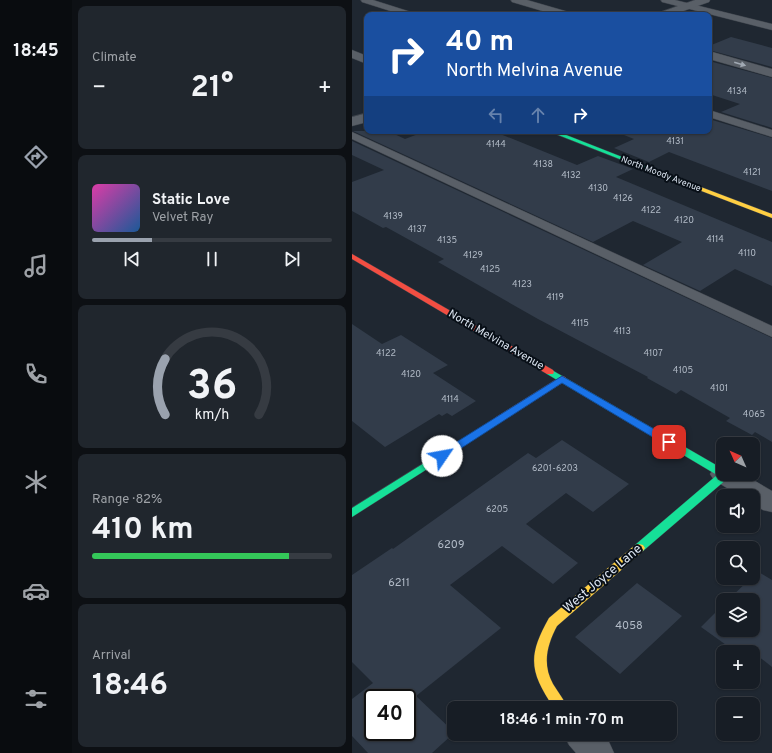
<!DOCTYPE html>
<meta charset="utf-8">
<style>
:root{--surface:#171d25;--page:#20262d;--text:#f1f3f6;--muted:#9ea2a7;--line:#363b42;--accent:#9aa2ae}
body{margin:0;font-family:Overpass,sans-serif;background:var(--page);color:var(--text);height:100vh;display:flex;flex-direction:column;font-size:15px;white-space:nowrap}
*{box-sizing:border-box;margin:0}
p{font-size:13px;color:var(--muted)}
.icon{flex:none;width:22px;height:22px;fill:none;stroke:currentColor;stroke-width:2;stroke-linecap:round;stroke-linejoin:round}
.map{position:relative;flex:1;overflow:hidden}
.side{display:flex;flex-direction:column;gap:6px;padding:6px;background:#0d1014;width:280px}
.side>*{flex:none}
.top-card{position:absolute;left:12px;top:12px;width:348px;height:122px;border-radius:8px;box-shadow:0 1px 3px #0004,0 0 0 1px var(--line);background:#1a4fa0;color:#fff;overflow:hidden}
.needle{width:26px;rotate:315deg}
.fabs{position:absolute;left:364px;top:437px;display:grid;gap:8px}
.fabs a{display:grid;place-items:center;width:44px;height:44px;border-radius:8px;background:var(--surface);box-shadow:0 1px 3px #0004,0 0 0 1px var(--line);font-size:20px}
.speed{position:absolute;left:12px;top:689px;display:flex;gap:8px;font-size:20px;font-weight:700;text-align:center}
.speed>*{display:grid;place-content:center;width:52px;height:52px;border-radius:50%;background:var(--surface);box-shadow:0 1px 3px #0004,0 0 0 1px var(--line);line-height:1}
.speed .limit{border:2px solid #111;border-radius:6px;background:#fff;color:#111}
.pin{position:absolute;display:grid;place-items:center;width:34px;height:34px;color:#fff;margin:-17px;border-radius:8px;box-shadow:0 2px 6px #0006}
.me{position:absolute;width:44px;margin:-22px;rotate:57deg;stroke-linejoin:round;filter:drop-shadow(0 0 3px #0008)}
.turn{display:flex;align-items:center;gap:14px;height:84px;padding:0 16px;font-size:18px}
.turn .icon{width:52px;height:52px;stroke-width:2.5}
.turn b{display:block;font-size:28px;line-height:34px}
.lanes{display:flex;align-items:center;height:38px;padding:0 16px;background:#0003;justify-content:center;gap:20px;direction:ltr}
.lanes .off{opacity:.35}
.big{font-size:30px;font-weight:700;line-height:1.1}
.side .tile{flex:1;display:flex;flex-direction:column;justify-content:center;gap:6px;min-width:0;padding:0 14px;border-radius:8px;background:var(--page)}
.side .dial{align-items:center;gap:0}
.dial svg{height:104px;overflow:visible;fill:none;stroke:var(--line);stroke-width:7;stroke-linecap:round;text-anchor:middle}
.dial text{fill:var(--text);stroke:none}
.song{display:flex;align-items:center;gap:12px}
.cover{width:48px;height:48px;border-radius:6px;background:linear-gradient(135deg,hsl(320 70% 55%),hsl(210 70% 35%))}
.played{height:4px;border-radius:2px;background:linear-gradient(90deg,var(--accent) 25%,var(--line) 25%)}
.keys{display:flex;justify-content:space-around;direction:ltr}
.heat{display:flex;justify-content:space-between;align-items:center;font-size:22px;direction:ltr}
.charge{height:6px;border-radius:3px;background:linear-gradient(90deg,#34c759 82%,var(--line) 0)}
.trip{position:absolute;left:95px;top:701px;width:230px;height:40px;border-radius:8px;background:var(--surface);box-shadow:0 1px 3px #0004,0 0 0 1px var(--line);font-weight:700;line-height:40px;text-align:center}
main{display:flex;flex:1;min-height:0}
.dock{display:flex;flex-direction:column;width:72px;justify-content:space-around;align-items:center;background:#090c0f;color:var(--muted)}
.dock .icon{width:28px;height:28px}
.dock .current{color:var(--accent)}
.dock b{font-size:18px;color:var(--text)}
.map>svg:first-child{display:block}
.building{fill:#323c4a;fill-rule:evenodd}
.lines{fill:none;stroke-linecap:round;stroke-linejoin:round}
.lane-casing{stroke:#3d434b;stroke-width:1}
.street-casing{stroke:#3d434b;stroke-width:1}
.fast-casing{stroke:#3d434b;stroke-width:1}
.slow-casing{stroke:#3d434b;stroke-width:1}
.jam-casing{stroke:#3d434b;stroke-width:1}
.lane{fill:#595f67;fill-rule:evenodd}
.street{fill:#595f67;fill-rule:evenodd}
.fast{fill:#16e098;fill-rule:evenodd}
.slow{fill:#ffcf43;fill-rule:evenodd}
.jam{fill:#f24e42;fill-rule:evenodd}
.oneway{fill:#a1a9b3}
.route{fill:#1a73e8;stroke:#114b97}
.labels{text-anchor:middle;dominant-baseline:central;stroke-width:4;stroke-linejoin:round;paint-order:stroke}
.number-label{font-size:9px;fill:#b2bbc7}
.far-street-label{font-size:9px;fill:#dce5f1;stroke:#080f17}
.street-label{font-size:11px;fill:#dce5f1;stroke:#080f17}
.near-number-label{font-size:11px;fill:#b2bbc7}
.near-street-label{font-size:13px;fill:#dce5f1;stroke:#080f17}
</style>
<main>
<nav class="dock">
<b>18:45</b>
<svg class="icon current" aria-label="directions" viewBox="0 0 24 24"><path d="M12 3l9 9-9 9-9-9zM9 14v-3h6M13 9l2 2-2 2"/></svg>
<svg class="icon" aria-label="music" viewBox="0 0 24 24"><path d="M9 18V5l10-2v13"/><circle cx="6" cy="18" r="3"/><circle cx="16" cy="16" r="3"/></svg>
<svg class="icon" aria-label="phone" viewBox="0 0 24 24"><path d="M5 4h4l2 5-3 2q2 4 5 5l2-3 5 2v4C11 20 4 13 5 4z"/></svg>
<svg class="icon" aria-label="climate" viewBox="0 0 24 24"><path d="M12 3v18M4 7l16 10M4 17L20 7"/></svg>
<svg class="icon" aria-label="car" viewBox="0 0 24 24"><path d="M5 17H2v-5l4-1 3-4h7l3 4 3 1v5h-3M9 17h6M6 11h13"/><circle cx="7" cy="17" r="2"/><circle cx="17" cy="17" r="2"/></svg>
<svg class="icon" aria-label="filters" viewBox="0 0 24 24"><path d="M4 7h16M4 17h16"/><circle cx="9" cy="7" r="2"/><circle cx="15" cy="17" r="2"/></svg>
</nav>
<section class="side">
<div class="tile"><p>Climate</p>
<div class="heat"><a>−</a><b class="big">21°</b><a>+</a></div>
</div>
<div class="tile">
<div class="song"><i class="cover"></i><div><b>Static Love</b><p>Velvet Ray</p></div></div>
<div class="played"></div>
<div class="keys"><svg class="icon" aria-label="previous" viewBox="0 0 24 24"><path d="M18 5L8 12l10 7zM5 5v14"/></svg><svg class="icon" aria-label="pause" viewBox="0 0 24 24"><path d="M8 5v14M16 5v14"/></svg><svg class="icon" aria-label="next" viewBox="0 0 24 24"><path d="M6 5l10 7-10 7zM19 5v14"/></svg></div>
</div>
<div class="tile dial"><svg viewBox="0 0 100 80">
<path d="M14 69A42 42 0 1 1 86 69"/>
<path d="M14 69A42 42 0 0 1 14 26" stroke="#9aa2ae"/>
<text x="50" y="56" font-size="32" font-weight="700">36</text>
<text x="50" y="72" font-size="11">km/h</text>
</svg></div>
<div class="tile"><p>Range · 82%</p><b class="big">410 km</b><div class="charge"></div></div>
<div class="tile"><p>Arrival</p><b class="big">18:46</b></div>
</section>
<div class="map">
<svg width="420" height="753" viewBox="0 0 420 753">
<rect width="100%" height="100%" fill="#1f2731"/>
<path class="building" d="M 379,37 L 420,48 L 420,67 L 357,50 L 357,46 Z
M 357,61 L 420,78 L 420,128 L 369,112 L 388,104 L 357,94 Z
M 357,119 L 420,138 L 420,191 L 317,152 L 297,162 L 262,148 L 282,139 L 267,133 L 267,131 L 357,131 Z
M 1,131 L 36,131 L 53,139 L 74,131 L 141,131 L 225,165 L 246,156 L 281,169 L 264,177 L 420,242 L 420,286 L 383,269 L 348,291 L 291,265 L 330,242 L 281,221 L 241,242 Z
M 0,141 L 420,338 L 420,442 L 403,432 L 400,435 L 374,421 L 378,418 L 329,390 L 324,394 L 295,378 L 296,377 L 186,319 L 86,262 L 92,259 L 34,227 L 31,228 L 0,211 L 0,182 L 32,170 L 0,155 Z
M 0,324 L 30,344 L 49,335 L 96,365 L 81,373 L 124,401 L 100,416 L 95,413 L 90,416 L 87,414 L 33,447 L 0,421 Z
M 210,440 L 277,484 L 241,512 L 214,493 L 174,524 L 226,563 L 201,584 L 150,546 L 98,585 L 149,628 L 64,696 L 102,732 L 102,733 L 80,753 L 16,753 L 0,736 L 0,699 L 21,683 L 0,662 L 0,575 L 40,548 L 41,549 L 176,453 L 184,458 ZM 21,698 L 55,698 L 55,732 L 21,732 Z
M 405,571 L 420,580 L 420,667 L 401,652 L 384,652 L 349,627 L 371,605 L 371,630 L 401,630 L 401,600 L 376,600 L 399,578 L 401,578 L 401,576 Z
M 285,583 L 330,616 L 268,674 L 223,637 Z"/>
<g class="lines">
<g class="lane-casing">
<path id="lane" d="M 9,0 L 21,0 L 62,13 L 63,15 L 51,15 L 10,2 Z
M 309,0 L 323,0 L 420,24 L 420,30 L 310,2 Z
M 357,110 L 420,130 L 420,137 L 357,117 Z
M 0,132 L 420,326 L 420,337 L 0,139 Z"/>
</g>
<g class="street-casing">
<path id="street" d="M 159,0 L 175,0 L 220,13 L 221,15 L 204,15 L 160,2 Z
M 343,0 L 358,0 L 357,2 L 320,15 L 305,15 L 306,13 Z
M 0,50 L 15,56 L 15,64 L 0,58 Z
M 357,51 L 420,69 L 420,77 L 357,59 Z
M 15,113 L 15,122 L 0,126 L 0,117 Z
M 371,465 L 371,474 L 391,474 L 420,491 L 420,512 L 411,510 L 401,504 L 401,496 L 388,496 L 362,480 L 358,474 L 362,468 Z
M 212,734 L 250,734 L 257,742 L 262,753 L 224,753 L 217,745 Z"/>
</g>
<g class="fast-casing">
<path id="fast" d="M 196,131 L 204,131 L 344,186 L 339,187 Z
M 198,369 L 371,469 L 371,474 L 377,475 L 376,478 L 291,551 L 287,552 L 283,551 L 281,548 L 283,545 L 365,475 L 195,374 L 194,372 Z
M 146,417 L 151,420 L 149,422 L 0,517 L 0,508 Z"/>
</g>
<g class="slow-casing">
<path id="slow" d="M 341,184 L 420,214 L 420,218 L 339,187 L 338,186 Z
M 287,544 L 291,545 L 293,548 L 291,551 L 205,626 C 195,645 190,664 201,684 C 206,692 212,700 216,708 L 202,708 C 178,672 175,657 197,618 L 283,545 Z"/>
</g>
<g class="jam-casing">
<path id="jam" d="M 0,254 L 201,370 L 202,372 L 201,374 L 195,374 L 0,259 Z
M 210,376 L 213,377 L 215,379 L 213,381 L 149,422 L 143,422 L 141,420 L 143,418 Z"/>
</g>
<use href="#lane" class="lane"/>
<use href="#street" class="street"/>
<use href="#fast" class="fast"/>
<use href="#slow" class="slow"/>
<use href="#jam" class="jam"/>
</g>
<defs><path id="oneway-solid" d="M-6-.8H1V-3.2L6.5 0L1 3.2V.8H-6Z"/></defs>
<use class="oneway" href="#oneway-solid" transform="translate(388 64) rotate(16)"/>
<path class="route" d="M 210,376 L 321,440 L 322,442 L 321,445 L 314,445 L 210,383 L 94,458 L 87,458 L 85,456 L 87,453 Z"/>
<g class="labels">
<g class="number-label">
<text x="385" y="91">4134</text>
<text x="323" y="141">4131</text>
<text x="144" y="144">4144</text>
<text x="191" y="164">4138</text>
<text x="400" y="172">4121</text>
<text x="219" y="175">4132</text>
<text x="246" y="188">4130</text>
<text x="271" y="198">4126</text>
<text x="299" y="210">4122</text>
<text x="41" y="216">4139</text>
<text x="332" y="220">4120</text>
<text x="65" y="229">4137</text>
<text x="363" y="239">4114</text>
<text x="95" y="240">4135</text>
<text x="395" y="253">4110</text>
<text x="121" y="255">4129</text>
<text x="138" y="269">4125</text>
<text x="170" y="284">4123</text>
<text x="203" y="297">4119</text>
<text x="228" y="323">4115</text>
<text x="270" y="331">4113</text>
<text x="34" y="353">4122</text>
<text x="301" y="353">4107</text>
<text x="331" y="370">4105</text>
<text x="59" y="374">4120</text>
<text x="367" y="388">4101</text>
<text x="98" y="399">4114</text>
<text x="402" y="414">4065</text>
<text x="203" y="468">6201-6203</text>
<text x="145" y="509">6205</text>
</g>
<g class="far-street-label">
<text transform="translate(309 174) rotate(21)">North Moody Avenue</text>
</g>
<g class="street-label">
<text transform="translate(144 340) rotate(30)">North Melvina Avenue</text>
</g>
<g class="near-number-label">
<text x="99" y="545">6209</text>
<text x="47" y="583">6211</text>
<text x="277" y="626">4058</text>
</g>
<g class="near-street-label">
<text transform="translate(251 579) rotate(-40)">West Joyce Lane</text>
</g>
</g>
</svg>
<div class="fabs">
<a><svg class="needle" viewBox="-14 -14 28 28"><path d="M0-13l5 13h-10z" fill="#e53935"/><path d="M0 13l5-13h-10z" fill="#9ea2a7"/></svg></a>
<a><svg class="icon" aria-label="sound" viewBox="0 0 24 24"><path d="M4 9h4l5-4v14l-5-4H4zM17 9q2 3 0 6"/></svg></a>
<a><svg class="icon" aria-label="search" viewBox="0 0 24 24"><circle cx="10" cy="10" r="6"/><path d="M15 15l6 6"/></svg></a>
<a><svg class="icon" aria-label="layers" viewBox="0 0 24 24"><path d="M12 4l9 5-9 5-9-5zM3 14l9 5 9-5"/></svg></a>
<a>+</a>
<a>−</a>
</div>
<div class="speed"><div class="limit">40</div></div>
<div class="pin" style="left:317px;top:442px;background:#d93025"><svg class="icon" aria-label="arrive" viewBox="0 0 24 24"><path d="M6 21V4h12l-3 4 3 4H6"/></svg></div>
<svg class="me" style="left:90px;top:456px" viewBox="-20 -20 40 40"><circle r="19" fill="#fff"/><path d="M0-13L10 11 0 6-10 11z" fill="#1a73e8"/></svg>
<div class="trip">18:46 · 1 min · 70 m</div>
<div class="top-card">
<div class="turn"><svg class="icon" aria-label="right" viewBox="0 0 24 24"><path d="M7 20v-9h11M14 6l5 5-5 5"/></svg><div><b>40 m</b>North Melvina Avenue</div></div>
<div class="lanes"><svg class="icon off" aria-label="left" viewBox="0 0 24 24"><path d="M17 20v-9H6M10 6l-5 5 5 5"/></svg><svg class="icon off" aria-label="ahead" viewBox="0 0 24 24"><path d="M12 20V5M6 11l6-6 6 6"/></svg><svg class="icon" aria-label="right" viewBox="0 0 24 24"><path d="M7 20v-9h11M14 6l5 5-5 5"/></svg></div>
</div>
</div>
</main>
